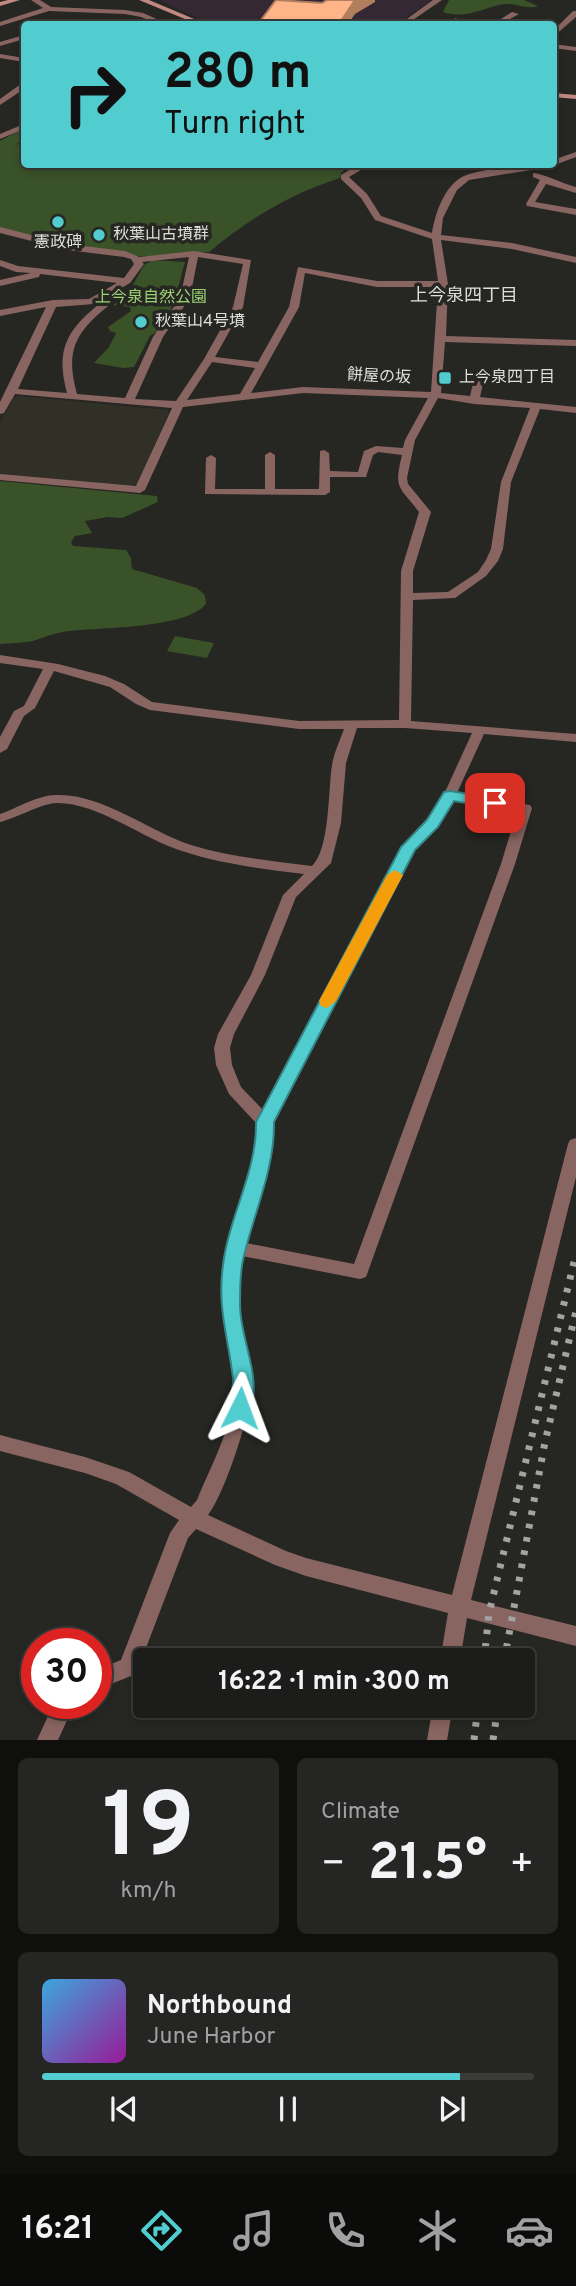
<!DOCTYPE html>
<meta charset="utf-8">
<style>
:root{--surface:#1c1c1a;--page:#252523;--text:#f1f3f6;--muted:#a0a1a2;--line:#3a3a39;--accent:#52cdcf}
body{margin:0;font-family:Overpass,"Noto Sans JP",sans-serif;background:var(--page);color:var(--text);height:100vh;display:flex;flex-direction:column;font-size:26px;white-space:nowrap}
*{box-sizing:border-box;margin:0}
p{font-size:23px;color:var(--muted)}
.icon{flex:none;width:38px;height:38px;fill:none;stroke:currentColor;stroke-width:2;stroke-linecap:round;stroke-linejoin:round}
.map{position:relative;height:1740px;overflow:hidden}
.drawer{display:flex;flex-direction:column;gap:18px;padding:18px;background:#0f0f0e;flex:1}
.drawer>*{flex:none}
.guide{position:absolute;left:21px;top:21px;width:536px;height:147px;border-radius:7px;box-shadow:0 4px 10px #0003,0 0 0 2px var(--line);background:#52cdcf;color:#111;overflow:hidden}
.speed{position:absolute;left:21px;top:1628px;display:flex;gap:14px;font-size:35px;font-weight:700;text-align:center}
.speed>*{display:grid;place-content:center;width:91px;height:91px;border-radius:50%;background:var(--surface);box-shadow:0 4px 10px #0003,0 0 0 2px var(--line);line-height:1}
.speed .limit{border:10px solid #d22;background:#fff;color:#111}
.pin{position:absolute;display:grid;place-items:center;width:60px;height:60px;color:#fff;margin:-30px;border-radius:14px;box-shadow:0 4px 10px #0006}
.me{position:absolute;width:77px;margin:-38px;rotate:3deg;stroke-linejoin:round;filter:drop-shadow(0 0 5px #0008)}
.turn{display:flex;align-items:center;gap:24px;height:147px;padding:0 28px;font-size:32px}
.turn .icon{width:91px;height:91px;stroke-width:2.5}
.turn b{display:block;font-size:49px;line-height:60px}
.big{font-size:52px;font-weight:700;line-height:1.1}
.drawer .widget{flex:1;display:flex;flex-direction:column;justify-content:center;gap:10px;min-width:0;padding:0 24px;border-radius:10px;background:var(--page)}
.drawer .dial{align-items:center;gap:0}
.dial b{font-size:91px;line-height:1}
.song{display:flex;align-items:center;gap:21px}
.cover{width:84px;height:84px;border-radius:10px;background:linear-gradient(135deg,hsl(200 70% 55%),hsl(300 70% 35%))}
.played{height:7px;border-radius:4px;background:linear-gradient(90deg,var(--accent) 85%,var(--line) 85%)}
.keys{display:flex;justify-content:space-around;direction:ltr}
.heat{display:flex;justify-content:space-between;align-items:center;font-size:38px;direction:ltr}
.drawer .tiles{flex:1;display:grid;gap:18px;grid-template-columns:1fr 1fr}
.widget:last-child{grid-column:span 2}
.trip{position:absolute;left:133px;top:1648px;width:402px;height:70px;border-radius:7px;background:var(--surface);box-shadow:0 4px 10px #0003,0 0 0 2px var(--line);font-weight:700;line-height:70px;text-align:center}
.dock{display:flex;height:112px;justify-content:space-around;align-items:center;background:#0b0b0a;color:var(--muted)}
.dock .icon{width:49px;height:49px}
.dock .current{color:var(--accent)}
.dock b{font-size:32px;color:var(--text)}
.map>svg:first-child{display:block}
.built{fill:#313027}
.education{fill:#352835}
.green{fill:#3a5228}
.lines{fill:none;stroke-linecap:round;stroke-linejoin:round}
.street{fill:#896561;fill-rule:evenodd}
.secondary{fill:#c28882;fill-rule:evenodd}
.rail{stroke:#a3a3a1;stroke-width:7;stroke-dasharray:4.5 9;stroke-linecap:butt}
.shaded-wall{fill:#b27f5e}
.building{fill:#ffb587;stroke:#b27f5e;stroke-width:2}
.route{fill:#52cdcf;stroke:#358587;stroke-width:2}
.slow{fill:#f59e0b}
.poi-dot{fill:#52cdcf;stroke:#262623;stroke-width:2.5}
.labels{text-anchor:middle;dominant-baseline:central;stroke-width:7;stroke-linejoin:round;paint-order:stroke}
.far-poi-label{font-size:16px;fill:#dededc;stroke:#262623;text-anchor:start}
.far-park-label{font-size:16px;fill:#9bd173;stroke:#262623}
.far-street-label{font-size:16px;fill:#dededc;stroke:#262623}
.far-neighbourhood-label{font-size:18px;fill:#dededc;stroke:#262623}
</style>
<div class="map">
<svg width="576" height="1740" viewBox="0 0 576 1740">
<rect width="100%" height="100%" fill="#262623"/>
<path class="built" d="M 19,396 L 167,410 L 169,412 L 137,485 L 131,487 L 0,475 L 0,423 L 14,397 Z"/>
<path class="education" d="M 159,0 L 432,0 L 397,24 L 210,24 Z"/>
<path class="green" d="M 449,0 L 524,0 L 538,6 C 528,10 516,3 505,4 C 484,7 466,20 443,12 Z
M 24,128 L 24,139 L 17,144 L 24,147 L 24,164 L 342,164 L 347,167 L 341,173 L 340,178 C 290,194 249,219 209,252 C 184,251 159,258 133,256 C 88,252 44,240 0,228 L 0,141 Z
M 153,260 L 185,262 C 179,282 172,326 150,336 L 134,367 L 123,368 L 94,363 L 109,347 L 116,333 L 110,331 L 108,327 L 131,311 L 130,307 L 113,305 L 129,292 L 144,265 Z
M 0,481 L 157,496 L 158,502 L 122,518 L 108,517 L 85,521 L 92,533 L 75,536 L 71,542 L 73,546 L 126,550 L 131,558 L 132,569 L 197,588 L 205,595 L 206,604 C 185,629 102,627 70,631 C 57,632 45,637 33,641 C 22,643 11,643 0,644 Z
M 175,636 L 214,643 L 207,658 L 167,651 Z"/>
<g class="lines">
<path class="street" d="M 31,0 L 40,0 L 51,7 L 125,10 L 143,13 L 168,24 L 159,24 L 141,17 L 125,14 L 49,11 L 0,26 L 0,22 L 43,8 Z
M 433,0 L 442,0 L 407,24 L 400,24 Z
M 573,11 L 576,11 L 576,17 L 553,37 L 553,31 Z
M 512,12 L 519,14 L 501,24 L 493,24 Z
M 456,18 L 459,22 L 453,24 L 444,24 Z
M 24,35 L 24,39 L 0,46 L 0,42 Z
M 553,44 L 576,47 L 576,51 L 553,48 Z
M 0,54 L 24,58 L 24,62 L 0,58 Z
M 21,84 L 24,84 L 24,89 L 0,105 L 0,99 Z
M 24,124 L 24,129 L 0,139 L 0,134 Z
M 576,152 L 576,157 L 549,167 L 469,180 L 457,190 L 443,218 L 441,235 L 512,243 L 576,257 L 576,263 L 512,249 L 441,240 L 448,284 L 446,336 L 576,340 L 576,346 L 445,342 L 441,393 L 470,396 L 475,375 L 480,372 L 485,375 L 480,397 L 576,407 L 576,413 L 540,409 L 511,482 L 503,549 L 498,561 L 486,576 L 455,598 L 413,600 L 411,721 L 576,734 L 576,742 L 484,734 L 457,793 L 530,805 L 532,808 L 515,864 L 366,1277 L 360,1279 L 242,1256 C 231,1298 248,1337 252,1378 C 254,1406 225,1494 208,1515 L 286,1551 L 306,1558 L 452,1595 L 568,1144 L 570,1140 L 576,1138 L 576,1177 L 471,1600 L 576,1626 L 576,1646 L 467,1618 L 460,1661 L 440,1661 L 448,1613 L 306,1576 L 275,1565 L 196,1529 L 188,1538 L 136,1674 L 96,1690 L 96,1670 L 121,1660 L 170,1533 L 179,1520 L 116,1484 L 85,1473 L 0,1451 L 0,1435 L 85,1457 L 129,1472 L 191,1507 L 197,1500 C 212,1463 237,1420 234,1379 C 231,1339 216,1303 224,1262 C 231,1223 246,1183 257,1144 L 257,1124 L 229,1094 L 216,1065 L 214,1048 L 218,1034 L 251,975 L 283,895 L 304,874 C 263,869 221,864 182,851 C 143,839 97,802 56,803 C 40,804 17,818 0,822 L 0,814 C 18,808 37,795 56,795 C 101,793 149,831 191,845 C 230,857 272,861 312,866 C 330,849 328,790 332,765 C 334,753 340,740 344,729 L 299,729 L 150,710 L 136,704 L 110,687 L 54,671 L 35,708 L 24,716 L 7,749 L 0,753 L 0,737 L 14,711 L 24,706 L 43,669 L 0,663 L 0,655 L 58,664 L 105,676 L 124,684 L 152,702 L 299,721 L 399,720 L 401,571 L 419,512 C 398,485 394,489 402,455 L 378,452 L 373,455 L 366,477 L 330,477 L 330,492 L 325,495 L 205,494 L 206,458 L 211,455 L 216,458 L 215,489 L 265,489 L 265,455 L 270,452 L 275,455 L 275,489 L 319,489 L 320,451 L 324,450 L 329,453 L 330,471 L 358,472 L 364,451 L 376,446 L 403,448 L 405,440 L 428,398 L 303,393 L 183,407 L 145,490 L 140,493 L 0,480 L 0,474 L 136,486 L 172,408 L 15,394 L 4,413 L 0,414 L 0,402 L 46,307 L 0,316 L 0,310 L 53,300 L 89,299 L 117,283 L 40,274 L 39,277 L 0,286 L 0,280 L 31,273 L 16,272 L 0,266 L 0,260 L 18,266 L 124,278 L 134,264 L 131,259 L 124,257 L 67,250 L 0,233 L 0,227 L 67,244 L 125,251 L 139,257 L 194,251 L 251,260 L 243,307 L 215,357 L 258,362 L 289,307 L 298,267 L 377,281 L 438,281 L 432,239 L 375,220 L 361,198 L 341,179 L 341,175 L 360,164 L 371,164 L 349,177 L 367,194 L 381,216 L 432,233 C 435,214 444,187 462,177 C 475,169 536,164 553,164 L 553,160 ZM 189,257 L 180,298 L 153,337 L 125,398 L 77,394 C 63,345 80,328 117,299 L 119,297 L 114,294 C 106,298 99,304 92,310 C 63,335 57,356 67,393 L 18,389 L 56,307 L 94,304 L 130,283 L 144,264 L 142,262 ZM 198,257 L 243,264 L 233,307 L 204,359 L 176,401 L 135,399 L 163,337 L 190,298 ZM 305,273 L 377,287 L 438,287 L 431,392 L 303,387 L 251,393 L 299,307 ZM 212,362 L 255,368 L 240,394 L 187,400 ZM 438,398 L 474,404 L 530,408 L 501,482 L 491,549 L 486,560 L 478,572 L 448,592 L 413,593 L 413,571 L 431,512 L 408,484 L 407,478 L 415,440 ZM 357,728 L 405,728 L 472,733 L 445,792 L 428,817 L 402,847 L 263,1110 L 241,1087 L 232,1065 L 230,1048 L 234,1034 L 265,975 L 296,897 L 331,863 L 341,823 L 346,763 ZM 453,801 L 517,811 L 501,864 L 354,1264 L 246,1243 L 273,1144 L 273,1122 L 415,849 L 438,823 Z
M 533,173 C 545,174 563,184 576,187 L 576,193 L 546,184 L 535,202 L 576,209 L 576,215 L 527,206 L 526,204 L 540,180 L 533,177 Z
M 54,1703 L 75,1703 L 58,1740 L 37,1740 Z
M 433,1706 L 453,1706 L 447,1740 L 427,1740 Z"/>
<path class="secondary" d="M 8,0 L 20,0 L 0,6 L 0,2 Z
M 139,0 L 149,0 L 206,24 L 197,24 Z
M 553,93 L 576,95 L 576,99 L 553,97 Z"/>
<path class="rail" d="M 484,1661 L 489,1613 L 576,1254
M 504,1661 L 545,1442 L 576,1311
M 474,1740 L 478,1706
M 493,1740 L 498,1706"/>
</g>
<path class="shaded-wall" d="M 355,0 L 375,0 L 375,2 L 355,14 L 348,24 L 339,24 Z"/>
<path class="building" d="M 276,0 L 322,3 L 327,0 L 355,0 L 339,24 L 258,24 Z"/>
<path class="route" d="M 450,791 L 495,798 L 502,803 L 495,808 L 454,801 L 438,827 L 415,850 L 274,1122 C 275,1169 253,1215 243,1260 C 240,1273 240,1289 240,1303 C 239,1340 265,1379 248,1415 L 240,1418 L 233,1415 C 227,1403 234,1390 233,1378 C 228,1337 217,1307 223,1265 C 229,1216 257,1172 256,1122 L 401,847 L 427,820 L 444,792 Z"/>
<path class="slow" d="M 395,870 L 403,875 L 336,1001 L 327,1008 L 321,1006 L 319,1001 L 387,875 Z"/>
<g class="poi-dot">
<circle cx="58" cy="222" r="7"/>
<circle cx="99" cy="235" r="7"/>
<circle cx="141" cy="322" r="7"/>
<rect x="438" y="371" width="14" height="14" rx="3.5"/>
</g>
<g class="labels">
<g class="far-poi-label">
<text x="113" y="235">秋葉山古墳群</text>
<text x="58" y="243" text-anchor="middle">憲政碑</text>
<text x="155" y="322">秋葉山4号墳</text>
<text x="459" y="378">上今泉四丁目</text>
</g>
<g class="far-park-label">
<text x="151" y="298">上今泉自然公園</text>
</g>
<g class="far-street-label">
<text transform="translate(379 377) rotate(3)">餅屋の坂</text>
</g>
<g class="far-neighbourhood-label">
<text x="464" y="296">上今泉四丁目</text>
</g>
</g>
</svg>
<div class="speed"><div class="limit">30</div></div>
<div class="pin" style="left:495px;top:803px;background:#d93025"><svg class="icon" aria-label="arrive" viewBox="0 0 24 24"><path d="M6 21V4h12l-3 4 3 4H6"/></svg></div>
<svg class="me" style="left:240px;top:1408px" viewBox="-20 -20 40 40"><path d="M0-17L14 15 0 8-14 15z" fill="#52cdcf" stroke="#fff" stroke-width="4"/></svg>
<div class="trip">16:22 · 1 min · 300 m</div>
<div class="guide">
<div class="turn"><svg class="icon" aria-label="right" viewBox="0 0 24 24"><path d="M7 20v-9h11M14 6l5 5-5 5"/></svg><div><b>280 m</b>Turn right</div></div>
</div>
</div>
<section class="drawer">
<div class="tiles">
<div class="widget dial"><b>19</b><p>km/h</p></div>
<div class="widget"><p>Climate</p>
<div class="heat"><a>−</a><b class="big">21.5°</b><a>+</a></div>
</div>
<div class="widget">
<div class="song"><i class="cover"></i><div><b>Northbound</b><p>June Harbor</p></div></div>
<div class="played"></div>
<div class="keys"><svg class="icon" aria-label="previous" viewBox="0 0 24 24"><path d="M18 5L8 12l10 7zM5 5v14"/></svg><svg class="icon" aria-label="pause" viewBox="0 0 24 24"><path d="M8 5v14M16 5v14"/></svg><svg class="icon" aria-label="next" viewBox="0 0 24 24"><path d="M6 5l10 7-10 7zM19 5v14"/></svg></div>
</div>
</div>
</section>
<nav class="dock">
<b>16:21</b>
<svg class="icon current" aria-label="directions" viewBox="0 0 24 24"><path d="M12 3l9 9-9 9-9-9zM9 14v-3h6M13 9l2 2-2 2"/></svg>
<svg class="icon" aria-label="music" viewBox="0 0 24 24"><path d="M9 18V5l10-2v13"/><circle cx="6" cy="18" r="3"/><circle cx="16" cy="16" r="3"/></svg>
<svg class="icon" aria-label="phone" viewBox="0 0 24 24"><path d="M5 4h4l2 5-3 2q2 4 5 5l2-3 5 2v4C11 20 4 13 5 4z"/></svg>
<svg class="icon" aria-label="climate" viewBox="0 0 24 24"><path d="M12 3v18M4 7l16 10M4 17L20 7"/></svg>
<svg class="icon" aria-label="car" viewBox="0 0 24 24"><path d="M5 17H2v-5l4-1 3-4h7l3 4 3 1v5h-3M9 17h6M6 11h13"/><circle cx="7" cy="17" r="2"/><circle cx="17" cy="17" r="2"/></svg>
</nav>
